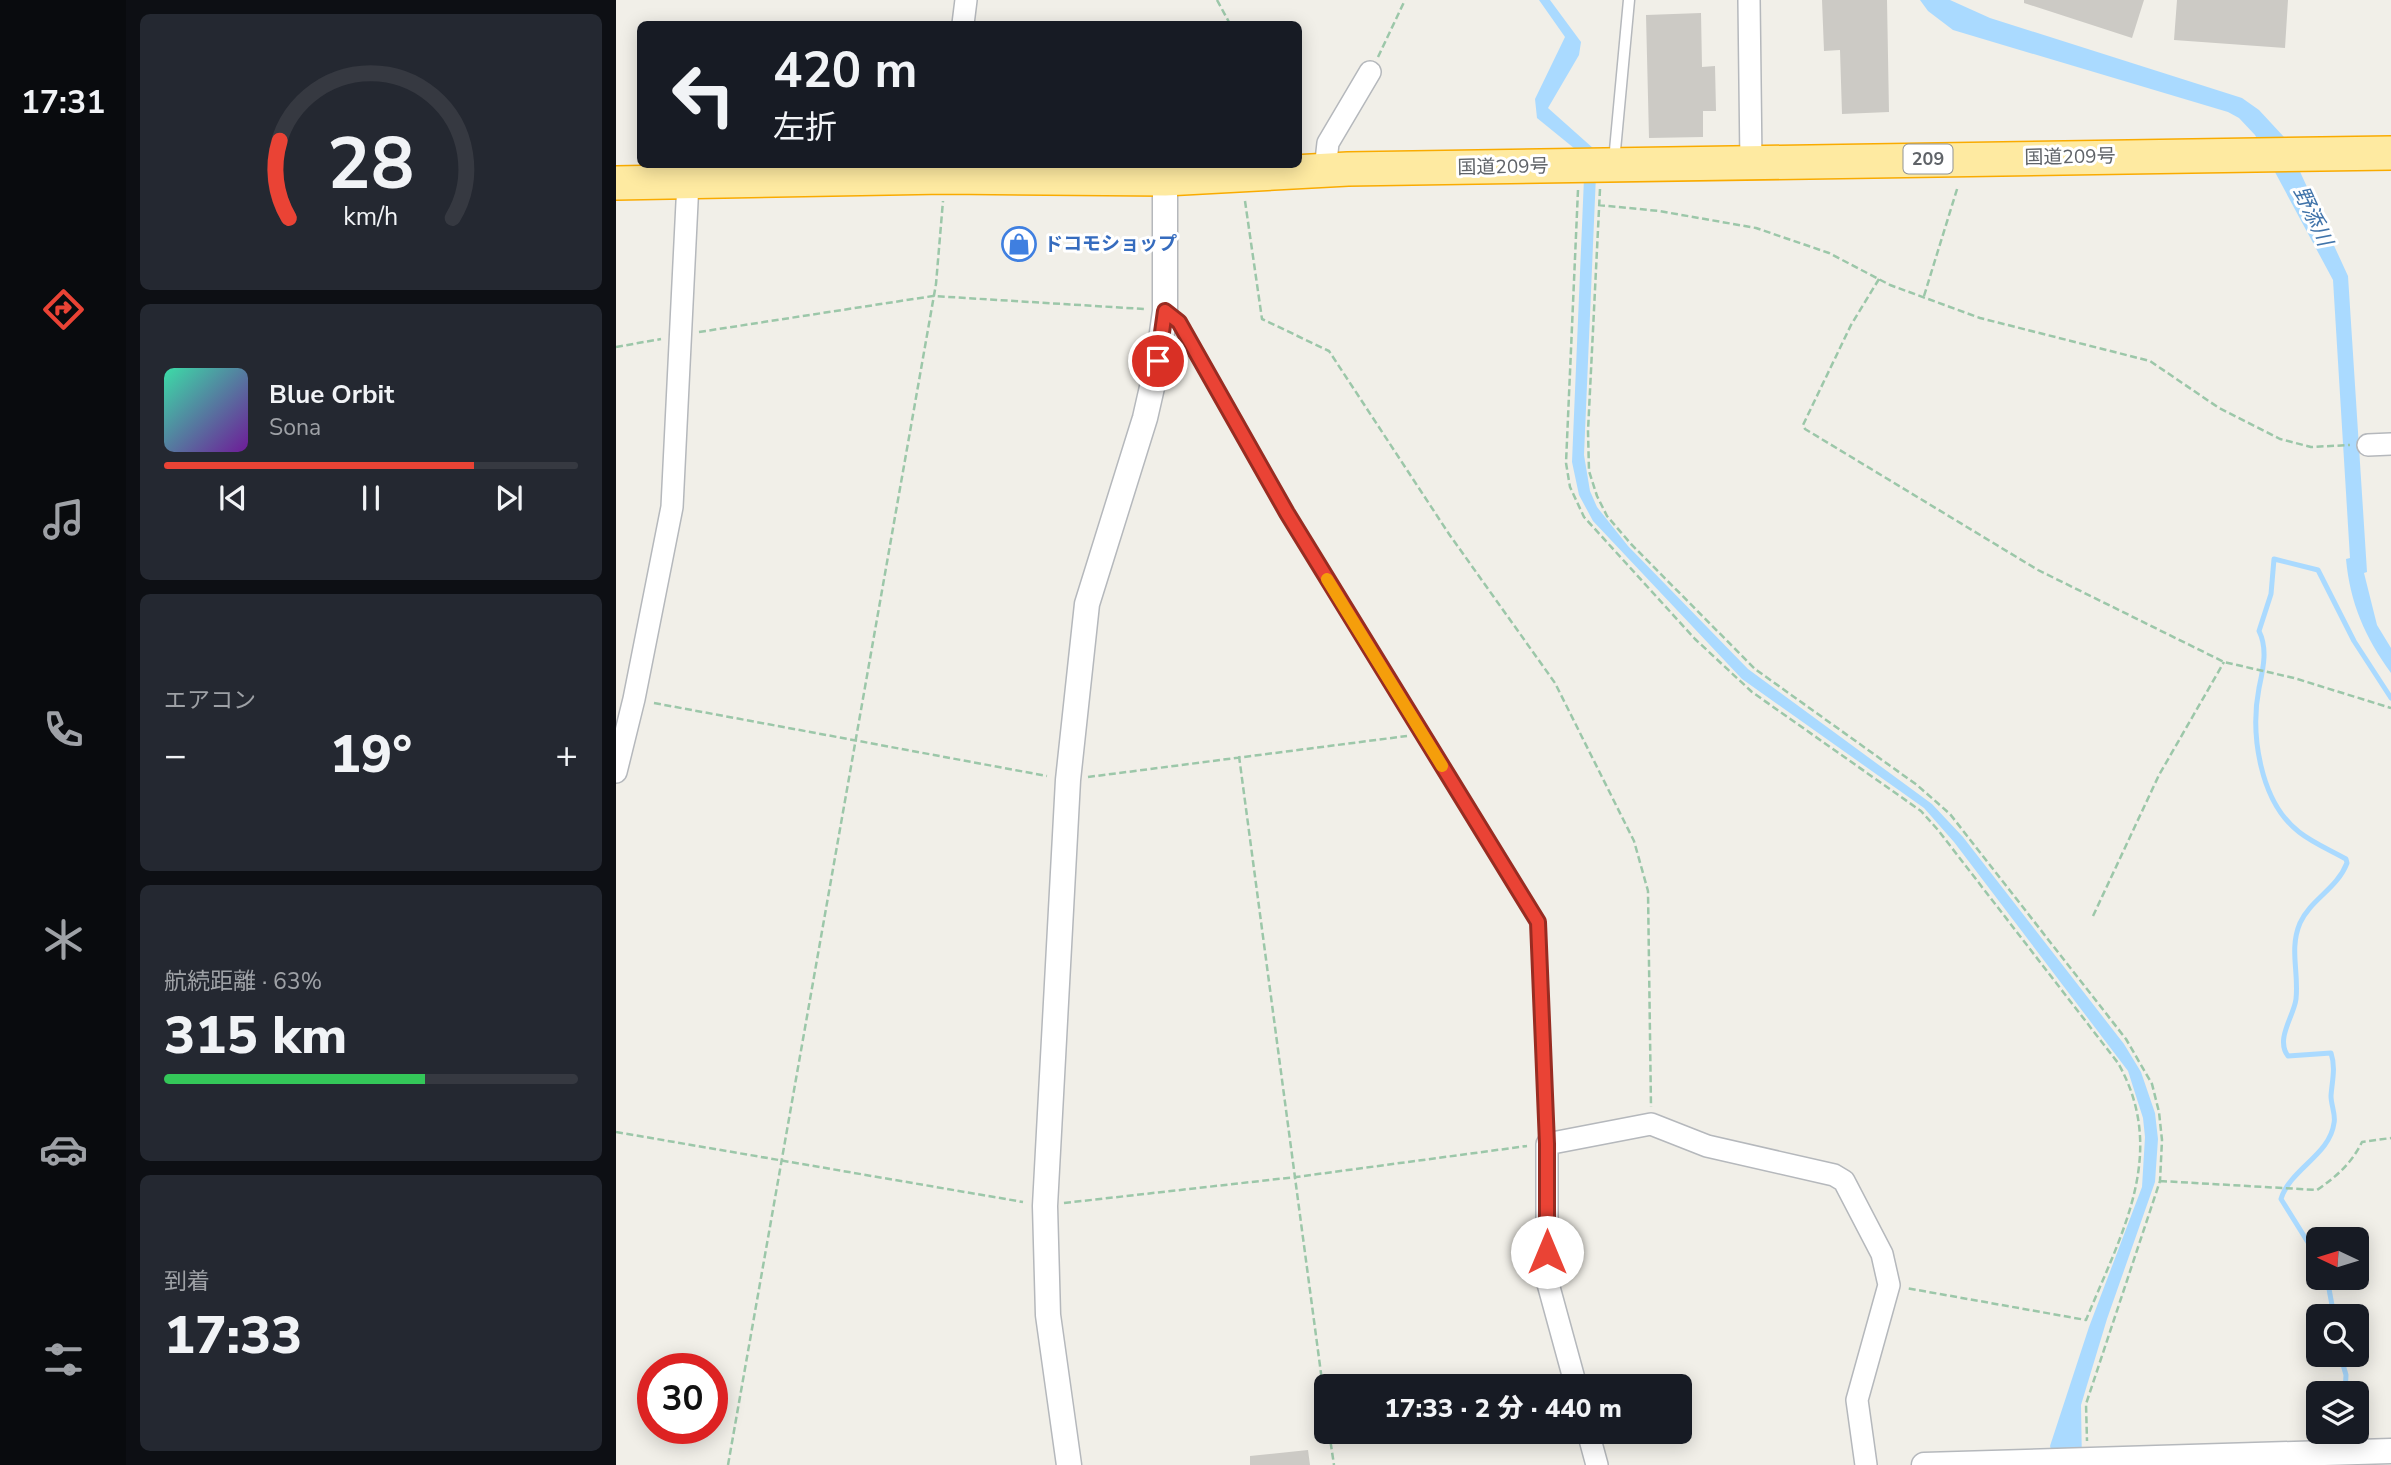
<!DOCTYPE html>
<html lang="ja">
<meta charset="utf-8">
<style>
:root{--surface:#171b24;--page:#242831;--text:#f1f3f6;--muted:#9ea1a6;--line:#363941;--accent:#ea4335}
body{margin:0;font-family:"Nunito Sans","Noto Sans JP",sans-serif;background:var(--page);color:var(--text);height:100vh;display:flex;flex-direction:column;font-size:26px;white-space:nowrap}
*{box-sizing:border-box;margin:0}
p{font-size:23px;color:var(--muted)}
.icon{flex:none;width:38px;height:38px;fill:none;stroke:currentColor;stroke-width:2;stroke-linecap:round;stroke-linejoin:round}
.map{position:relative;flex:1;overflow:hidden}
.panel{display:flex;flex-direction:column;gap:14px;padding:14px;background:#0d0f14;width:490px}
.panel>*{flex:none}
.banner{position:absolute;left:21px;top:21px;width:665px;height:147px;border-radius:10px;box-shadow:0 4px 18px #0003;background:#171b24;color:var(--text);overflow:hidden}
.needle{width:46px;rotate:274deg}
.fabs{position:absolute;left:1690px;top:1227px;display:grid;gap:14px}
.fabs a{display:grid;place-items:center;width:63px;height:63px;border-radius:10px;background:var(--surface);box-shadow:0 4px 18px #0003;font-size:35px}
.speed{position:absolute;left:21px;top:1353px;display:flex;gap:14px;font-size:35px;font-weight:700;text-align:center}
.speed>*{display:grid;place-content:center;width:91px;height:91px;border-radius:50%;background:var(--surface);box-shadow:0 4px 18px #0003;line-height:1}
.speed .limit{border:10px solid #d22;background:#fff;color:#111}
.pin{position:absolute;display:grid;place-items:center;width:60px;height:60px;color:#fff;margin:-30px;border:4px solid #fff;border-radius:50%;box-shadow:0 2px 7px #0007}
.me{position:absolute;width:77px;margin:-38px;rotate:0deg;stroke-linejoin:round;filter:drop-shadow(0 0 5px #0008)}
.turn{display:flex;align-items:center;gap:24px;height:147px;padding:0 21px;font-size:32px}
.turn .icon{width:91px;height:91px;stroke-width:2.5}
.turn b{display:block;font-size:49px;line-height:60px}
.big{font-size:52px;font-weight:800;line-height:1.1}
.panel .card{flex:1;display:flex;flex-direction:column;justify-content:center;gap:10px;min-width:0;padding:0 24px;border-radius:10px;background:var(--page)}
.panel .dial{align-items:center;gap:0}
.dial svg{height:182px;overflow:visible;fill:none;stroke:var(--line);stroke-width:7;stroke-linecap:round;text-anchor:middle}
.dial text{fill:var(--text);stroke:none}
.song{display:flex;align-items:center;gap:21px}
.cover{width:84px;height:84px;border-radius:10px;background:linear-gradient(135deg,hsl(160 70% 55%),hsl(280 70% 35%))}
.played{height:7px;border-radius:4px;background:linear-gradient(90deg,var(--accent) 75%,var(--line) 75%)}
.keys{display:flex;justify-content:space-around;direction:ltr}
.heat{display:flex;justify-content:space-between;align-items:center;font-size:38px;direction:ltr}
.charge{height:10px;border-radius:5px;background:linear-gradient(90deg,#34c759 63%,var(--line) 0)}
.trip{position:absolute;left:698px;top:1374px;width:378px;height:70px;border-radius:10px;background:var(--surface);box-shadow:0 4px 18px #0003;font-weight:800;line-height:70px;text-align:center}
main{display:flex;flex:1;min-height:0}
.dock{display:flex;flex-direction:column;width:126px;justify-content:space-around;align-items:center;background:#090b0e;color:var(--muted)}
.dock .icon{width:49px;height:49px}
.dock .selected{color:var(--accent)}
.dock b{font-size:32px;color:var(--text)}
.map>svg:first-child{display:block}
.water{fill:#aadaff}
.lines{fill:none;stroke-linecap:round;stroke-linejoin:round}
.stream{stroke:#aadaff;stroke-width:5}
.building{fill:#cccac5}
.service-casing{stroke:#b5b8bc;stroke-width:13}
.minor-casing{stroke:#b5b8bc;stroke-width:24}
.tertiary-casing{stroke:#b5b8bc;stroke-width:27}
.trunk-casing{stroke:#f9ab00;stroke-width:36}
.path{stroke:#9cc7a9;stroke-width:2.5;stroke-dasharray:7 3.5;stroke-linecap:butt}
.service{stroke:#fff;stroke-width:10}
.minor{stroke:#fff;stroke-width:21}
.tertiary{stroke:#fff;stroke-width:24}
.trunk{stroke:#feeaa1;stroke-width:33}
.route-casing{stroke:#982c22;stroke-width:18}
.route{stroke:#ea4335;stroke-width:12}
.slow{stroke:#f59e0b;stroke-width:12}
.labels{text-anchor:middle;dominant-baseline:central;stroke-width:6;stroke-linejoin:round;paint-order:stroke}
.shield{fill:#fff;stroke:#8f9295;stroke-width:2}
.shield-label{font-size:18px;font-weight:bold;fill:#5f6368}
.street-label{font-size:19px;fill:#5f6368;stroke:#fff}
.shop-label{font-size:19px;font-weight:bold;fill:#366cbe;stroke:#fff;text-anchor:start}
.water-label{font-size:21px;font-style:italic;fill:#4174aa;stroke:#fff}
</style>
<main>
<nav class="dock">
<b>17:31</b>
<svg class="icon selected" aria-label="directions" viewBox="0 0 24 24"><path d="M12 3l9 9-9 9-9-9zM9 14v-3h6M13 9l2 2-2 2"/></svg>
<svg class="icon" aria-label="music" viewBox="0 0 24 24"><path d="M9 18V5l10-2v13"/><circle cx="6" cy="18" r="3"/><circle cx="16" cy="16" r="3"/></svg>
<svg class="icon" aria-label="phone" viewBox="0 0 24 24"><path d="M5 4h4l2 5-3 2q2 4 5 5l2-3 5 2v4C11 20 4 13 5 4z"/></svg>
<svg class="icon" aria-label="climate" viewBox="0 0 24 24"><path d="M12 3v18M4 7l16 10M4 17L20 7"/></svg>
<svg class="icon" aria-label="car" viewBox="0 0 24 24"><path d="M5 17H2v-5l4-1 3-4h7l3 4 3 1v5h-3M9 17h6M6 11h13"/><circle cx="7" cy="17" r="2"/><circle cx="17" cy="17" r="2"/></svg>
<svg class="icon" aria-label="filters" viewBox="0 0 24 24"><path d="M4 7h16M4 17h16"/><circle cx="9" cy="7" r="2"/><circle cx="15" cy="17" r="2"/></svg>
</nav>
<section class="panel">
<div class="card dial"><svg viewBox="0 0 100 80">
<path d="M14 69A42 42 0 1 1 86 69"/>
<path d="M14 69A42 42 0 0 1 10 35" stroke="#ea4335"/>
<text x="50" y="56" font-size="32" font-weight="700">28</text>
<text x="50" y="72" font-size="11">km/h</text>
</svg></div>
<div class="card">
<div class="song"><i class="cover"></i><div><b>Blue Orbit</b><p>Sona</p></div></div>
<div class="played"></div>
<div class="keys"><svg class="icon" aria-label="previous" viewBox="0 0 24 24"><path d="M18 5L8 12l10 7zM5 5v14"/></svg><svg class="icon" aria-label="pause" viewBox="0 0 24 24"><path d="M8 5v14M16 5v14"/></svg><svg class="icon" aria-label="next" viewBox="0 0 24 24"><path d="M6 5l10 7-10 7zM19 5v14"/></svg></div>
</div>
<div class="card"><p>エアコン</p>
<div class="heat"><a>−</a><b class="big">19°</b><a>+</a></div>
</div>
<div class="card"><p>航続距離 · 63%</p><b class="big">315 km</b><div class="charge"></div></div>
<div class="card"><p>到着</p><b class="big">17:33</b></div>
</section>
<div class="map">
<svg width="1775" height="1465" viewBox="0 0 1775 1465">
<rect width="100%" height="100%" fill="#f1efe8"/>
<path class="water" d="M 923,0 L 934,0 L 965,42 L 963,55 L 932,108 L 978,149 L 980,175 L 968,455 L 974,491 L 981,507 L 1012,546 L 1132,669 L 1316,804 L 1347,837 L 1508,1044 L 1525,1072 L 1539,1113 L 1542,1139 L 1539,1182 L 1491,1319 L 1465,1405 L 1466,1465 L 1440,1465 L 1434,1446 L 1473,1327 L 1526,1187 L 1529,1137 L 1527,1118 L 1512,1071 L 1338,842 L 1308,808 L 1126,679 L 977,521 L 963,495 L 956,462 L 968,178 L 964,153 L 921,118 L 919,99 L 949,37 Z
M 1304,0 L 1334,0 L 1374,18 L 1626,98 L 1643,110 L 1668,137 L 1732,276 L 1751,572 L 1748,573 L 1761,625 L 1775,648 L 1775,673 C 1749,637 1734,603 1730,559 L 1734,558 L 1717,280 L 1639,135 L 1623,118 L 1612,112 L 1337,30 L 1312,11 Z"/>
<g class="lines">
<path class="stream" d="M 1703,1260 L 1665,1199 C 1674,1169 1714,1155 1718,1123 C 1720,1115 1715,1105 1715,1096 C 1716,1081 1720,1068 1715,1053 L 1672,1056 C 1659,1039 1678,1016 1680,999 C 1683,972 1673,949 1684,923 C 1695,899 1721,889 1731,863 L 1730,859 C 1714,850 1697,843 1683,832 C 1644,802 1634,734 1643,688 C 1647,669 1652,649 1643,631 L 1655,594 L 1658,559 L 1702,570 L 1738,641 L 1775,698
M 1711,1278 L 1718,1316
M 1724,1354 L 1730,1375 L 1729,1393
M 1719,1445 L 1722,1432"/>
</g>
<path class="building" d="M 1206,0 L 1271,0 L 1273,112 L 1226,114 L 1224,50 L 1208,51 Z
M 1408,0 L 1528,0 L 1516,38 L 1408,3 Z
M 1561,0 L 1672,0 L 1669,48 L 1558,40 Z
M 1085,13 L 1086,67 L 1099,66 L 1100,111 L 1087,111 L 1087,137 L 1033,138 L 1030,15 Z
M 692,1450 L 694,1465 L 634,1465 L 634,1456 Z"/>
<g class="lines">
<g class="service-casing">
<path id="service" d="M 998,161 L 1013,0
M 549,311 L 563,322 L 671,513 L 922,922 L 931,1144"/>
</g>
<g class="minor-casing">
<path id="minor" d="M 1133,0 L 1135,163
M 347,24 L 350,0
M 709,170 L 712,143 L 754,72
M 1752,445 L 1775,444
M 0,772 L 18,699 L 56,507 L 72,182
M 960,1386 L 931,1280 L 931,1144 L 1035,1124 L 1091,1146 L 1218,1175 L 1228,1181 L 1266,1254 L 1273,1285 L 1241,1400 L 1250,1465
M 972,1432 L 981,1465"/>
</g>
<g class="tertiary-casing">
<path id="tertiary" d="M 453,1465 L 432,1315 L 429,1206 L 452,780 L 471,604 L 529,418 L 542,361 L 549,311 L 549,179
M 1308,1465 L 1775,1451"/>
</g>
<g class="trunk-casing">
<path id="trunk" d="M 0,183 L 329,177 L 549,179 L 732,169 L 1775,153"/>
</g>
<path class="path" d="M 601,0 L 614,24
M 762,57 L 789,0
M 984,189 L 972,431 L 973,471 L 981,496 L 991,516 L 1015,544 L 1139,669 L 1301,785 L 1334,814 L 1510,1039 L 1536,1084 L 1543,1112 L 1546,1140 L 1544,1181 L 1470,1404 L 1471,1441
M 962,190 L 950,463 L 954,487 L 968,517 L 1079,639 L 1136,692 L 1305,811 L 1322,830 L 1502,1063 C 1553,1153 1505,1234 1470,1320 L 1290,1288
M 629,201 L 646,319 L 713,351 L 833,534 L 939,683 L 1018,841 L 1032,891 L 1035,1107
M 982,205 L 1043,211 L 1140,228 L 1213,253 L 1274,285 L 1364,318 L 1534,361 L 1603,408 L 1664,439 L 1695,447 L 1734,445
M 1263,279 L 1235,325 L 1187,425 L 1189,429 L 1422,570 L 1608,662 L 1678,678 L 1775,708
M 1308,296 L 1342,186
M 83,332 L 317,296 L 528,309
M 0,347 L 45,339
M 38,703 L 431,776
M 623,756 L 710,1411
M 472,777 L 791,736
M 1477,916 L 1543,775 L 1608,662
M 0,1132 L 407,1202
M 1544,1181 L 1701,1190 C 1721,1176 1735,1164 1746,1142 L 1775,1138
M 448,1203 L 680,1177 L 911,1146
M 713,1432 L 718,1465
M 112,1465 L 320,284 L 327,201"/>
<use href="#service" class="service"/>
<use href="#minor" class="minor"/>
<use href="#tertiary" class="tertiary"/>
<use href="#trunk" class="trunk"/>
</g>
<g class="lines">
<g class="route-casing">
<path id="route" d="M 542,361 L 549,311 L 563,322 L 671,513 L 922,922 L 931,1144 L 931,1252"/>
</g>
<use href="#route" class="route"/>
<path class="slow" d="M 711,579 L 826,766"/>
</g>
<defs>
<g id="shop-ring" transform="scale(1.75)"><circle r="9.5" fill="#fff" stroke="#3f7fe0" stroke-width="1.5"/><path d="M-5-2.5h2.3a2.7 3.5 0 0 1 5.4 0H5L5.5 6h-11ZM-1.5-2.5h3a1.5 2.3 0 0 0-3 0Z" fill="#3f7fe0"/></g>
</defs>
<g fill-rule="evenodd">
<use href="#shop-ring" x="403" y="244"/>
</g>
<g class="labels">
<rect class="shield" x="1287.5" y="144.5" width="49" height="29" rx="5"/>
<g class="shield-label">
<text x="1312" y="159">209</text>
</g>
<g class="street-label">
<text transform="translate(1454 157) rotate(-1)">国道209号</text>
<text transform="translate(887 167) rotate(-1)">国道209号</text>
</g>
<g class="shop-label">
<text x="428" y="244">ドコモショップ</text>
</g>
<g class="water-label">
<text transform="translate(1697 216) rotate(65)">野添川</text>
</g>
</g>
</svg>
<div class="fabs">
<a><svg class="needle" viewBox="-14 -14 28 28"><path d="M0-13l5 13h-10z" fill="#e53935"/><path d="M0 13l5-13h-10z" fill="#9ea1a6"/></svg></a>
<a><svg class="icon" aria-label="search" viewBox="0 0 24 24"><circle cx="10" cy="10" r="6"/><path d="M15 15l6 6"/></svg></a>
<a><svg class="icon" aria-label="layers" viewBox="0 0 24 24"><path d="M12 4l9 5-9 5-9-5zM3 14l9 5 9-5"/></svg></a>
</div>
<div class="speed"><div class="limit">30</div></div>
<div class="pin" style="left:542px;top:361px;background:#d93025"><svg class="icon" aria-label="arrive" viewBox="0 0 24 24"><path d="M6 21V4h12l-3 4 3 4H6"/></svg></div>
<svg class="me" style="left:931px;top:1252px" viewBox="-20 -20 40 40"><circle r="19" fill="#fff"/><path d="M0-13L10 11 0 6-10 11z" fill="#ea4335"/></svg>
<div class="trip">17:33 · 2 分 · 440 m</div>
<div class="banner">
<div class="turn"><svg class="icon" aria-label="left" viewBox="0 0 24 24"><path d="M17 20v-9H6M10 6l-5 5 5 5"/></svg><div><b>420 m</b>左折</div></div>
</div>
</div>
</main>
